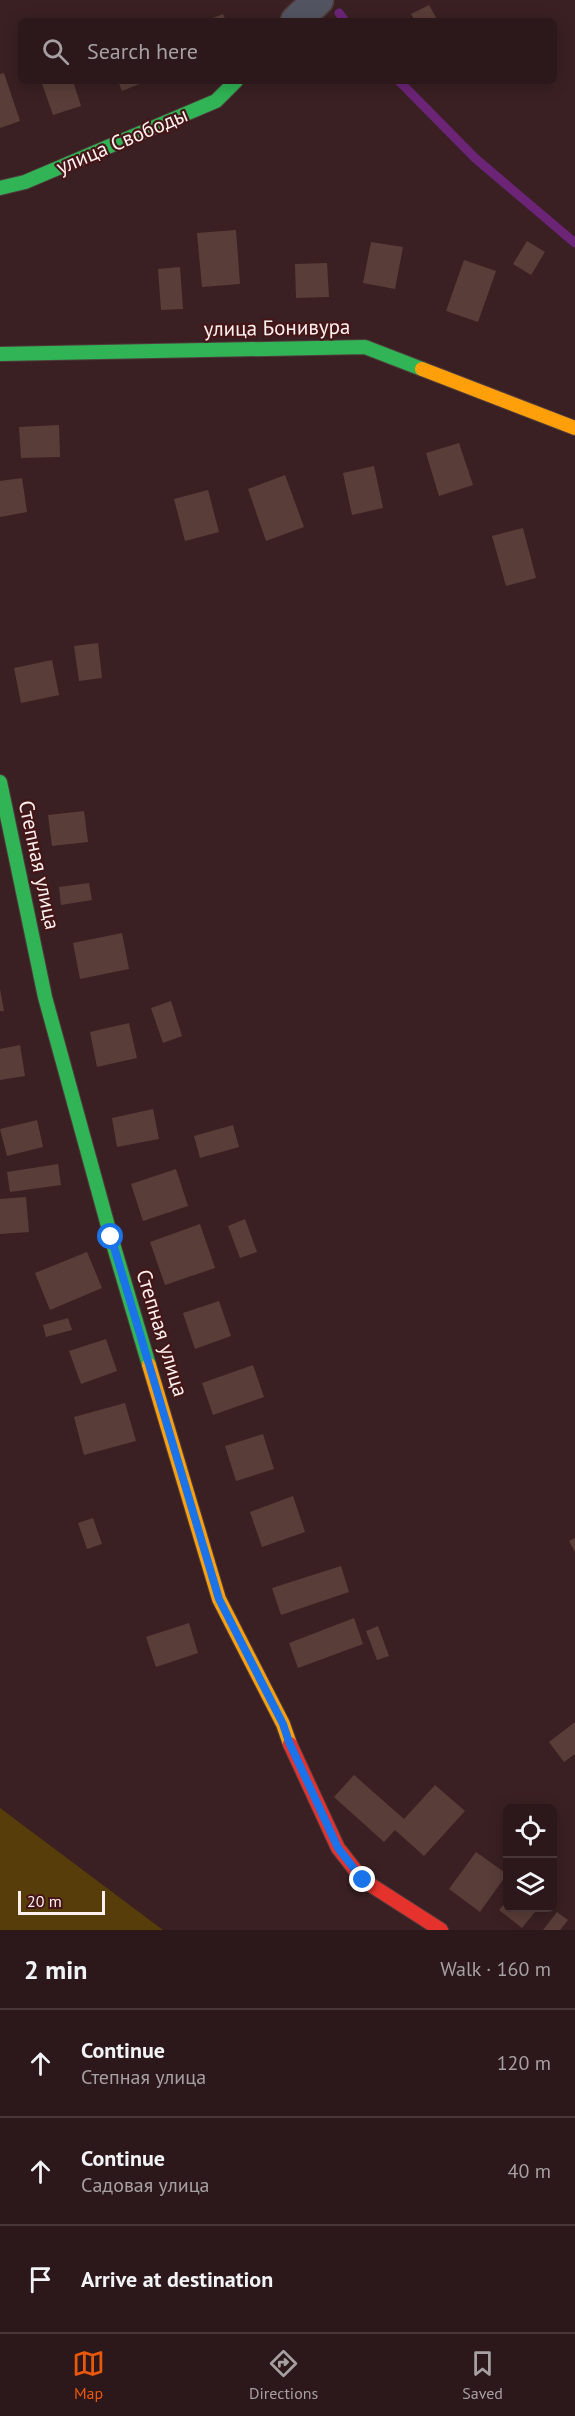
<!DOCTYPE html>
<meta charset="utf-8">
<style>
:root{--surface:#2c181a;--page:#382527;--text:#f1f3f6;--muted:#a6a0a2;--line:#483739;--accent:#ea580c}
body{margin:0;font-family:"PT Sans",sans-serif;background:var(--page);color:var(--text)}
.controls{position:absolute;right:18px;bottom:18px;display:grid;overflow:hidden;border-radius:9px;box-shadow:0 3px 15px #0003}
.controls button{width:54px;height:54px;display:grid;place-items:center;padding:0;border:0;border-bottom:2px solid var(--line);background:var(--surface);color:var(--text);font:30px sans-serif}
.scale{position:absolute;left:18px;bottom:15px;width:87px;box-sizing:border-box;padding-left:6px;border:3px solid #fdf0ef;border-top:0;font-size:16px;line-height:21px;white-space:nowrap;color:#fdf0ef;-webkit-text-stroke:4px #451618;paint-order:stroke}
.stop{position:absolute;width:18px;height:18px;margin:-14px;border:4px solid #1a73e8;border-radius:50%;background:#fff}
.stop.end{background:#1a73e8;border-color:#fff;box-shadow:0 2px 6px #0008}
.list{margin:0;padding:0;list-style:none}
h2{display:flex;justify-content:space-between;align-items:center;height:78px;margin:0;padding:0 24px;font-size:26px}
h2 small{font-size:20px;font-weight:400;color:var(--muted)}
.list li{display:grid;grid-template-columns:39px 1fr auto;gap:18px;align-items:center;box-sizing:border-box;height:108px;padding:0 24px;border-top:2px solid var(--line)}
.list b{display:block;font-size:22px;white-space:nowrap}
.list p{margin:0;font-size:20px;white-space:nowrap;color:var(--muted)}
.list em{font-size:20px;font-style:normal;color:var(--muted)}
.icon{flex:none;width:33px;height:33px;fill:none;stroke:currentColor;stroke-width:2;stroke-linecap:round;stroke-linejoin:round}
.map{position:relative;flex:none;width:575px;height:1930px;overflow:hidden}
.search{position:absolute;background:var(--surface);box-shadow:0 3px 15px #0003;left:18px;right:18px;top:18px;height:66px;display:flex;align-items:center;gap:15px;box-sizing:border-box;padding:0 21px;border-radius:9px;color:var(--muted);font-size:22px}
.sheet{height:402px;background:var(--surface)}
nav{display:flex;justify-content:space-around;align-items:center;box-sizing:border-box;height:84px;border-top:2px solid var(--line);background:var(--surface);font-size:16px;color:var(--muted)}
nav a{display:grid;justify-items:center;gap:3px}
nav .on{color:var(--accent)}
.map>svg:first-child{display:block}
</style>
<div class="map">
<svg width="575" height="1930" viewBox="0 0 575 1930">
<rect width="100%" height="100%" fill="#3a2022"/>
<polygon fill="#573d0a" points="0,1808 163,1930 0,1930"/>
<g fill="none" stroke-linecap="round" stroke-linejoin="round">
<g stroke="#6c2477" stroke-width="9">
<polyline points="339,13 345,21"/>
<polyline points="399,81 475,158 575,243"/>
</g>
</g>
<g fill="#593d38">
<polygon points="429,5 438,21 415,21 411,14"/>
<polygon points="223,14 226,21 205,21"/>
<polygon points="4,73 20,121 0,128 0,74"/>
<polygon points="41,81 73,81 81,106 53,115"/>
<polygon points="118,81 147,81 122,91"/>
<polygon points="236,230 240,284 202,287 197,233"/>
<polygon points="527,241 545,252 531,275 513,264"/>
<polygon points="371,242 403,247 395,289 363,283"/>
<polygon points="464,260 496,271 478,322 446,311"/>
<polygon points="327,263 329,297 296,298 295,264"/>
<polygon points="180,267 183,309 161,310 158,269"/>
<polygon points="59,425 60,457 21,458 19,427"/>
<polygon points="459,443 473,485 439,496 426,453"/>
<polygon points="374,466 383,508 352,515 343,473"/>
<polygon points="285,475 304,527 266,541 248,489"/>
<polygon points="22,478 27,512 0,517 0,481"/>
<polygon points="208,490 219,532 185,541 174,499"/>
<polygon points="523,528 536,578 506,586 492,536"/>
<polygon points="98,643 102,678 79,681 74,646"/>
<polygon points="52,660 59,695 21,703 14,668"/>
<polygon points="84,811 88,842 52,846 48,815"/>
<polygon points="89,883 92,900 61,905 59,887"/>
<polygon points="122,933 129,969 80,979 73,943"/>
<polygon points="0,989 4,1011 0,1011"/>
<polygon points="171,1001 182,1036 163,1043 151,1008"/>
<polygon points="129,1023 137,1058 97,1067 90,1032"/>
<polygon points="20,1045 25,1076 0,1080 0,1049"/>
<polygon points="153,1109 159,1139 117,1147 112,1118"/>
<polygon points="37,1120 43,1147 7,1156 0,1129"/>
<polygon points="233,1125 239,1147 200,1158 194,1136"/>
<polygon points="58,1164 61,1185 10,1192 7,1172"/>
<polygon points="176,1169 188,1206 143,1221 131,1184"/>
<polygon points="26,1197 29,1232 0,1234 0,1199"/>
<polygon points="245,1219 257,1252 240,1258 228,1226"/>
<polygon points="200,1224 215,1268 165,1285 150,1242"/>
<polygon points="87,1252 102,1288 50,1310 35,1273"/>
<polygon points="219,1301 231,1336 195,1349 183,1313"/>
<polygon points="68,1318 72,1330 46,1337 43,1325"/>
<polygon points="106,1339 117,1371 81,1384 69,1351"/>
<polygon points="253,1365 264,1397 213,1415 202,1383"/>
<polygon points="125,1403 136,1441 84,1455 74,1417"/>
<polygon points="263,1434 274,1469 236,1481 225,1446"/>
<polygon points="293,1496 305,1532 262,1547 250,1512"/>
<polygon points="93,1518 102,1544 87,1549 78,1523"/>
<polygon points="575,1538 575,1552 569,1541"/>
<polygon points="341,1566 349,1592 281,1615 272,1588"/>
<polygon points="354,1618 363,1644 298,1668 289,1643"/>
<polygon points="189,1623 198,1653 156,1667 146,1637"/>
<polygon points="378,1626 389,1656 377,1660 366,1631"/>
<polygon points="575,1722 575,1754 564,1762 549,1742"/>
<polygon points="354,1775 404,1819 435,1785 465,1811 424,1856 395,1830 384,1842 334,1797"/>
<polygon points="476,1852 507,1874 480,1912 449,1889"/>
<polygon points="508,1899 508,1908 538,1908 522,1928 499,1910"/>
<polygon points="557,1912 568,1920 560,1930 543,1930"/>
</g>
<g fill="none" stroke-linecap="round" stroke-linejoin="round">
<g stroke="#503c3c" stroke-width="33">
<polyline id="street" points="296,21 318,0"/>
</g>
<g stroke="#503c3c" stroke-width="16">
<g id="fast">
<polyline points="0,188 25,182 216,101 236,81"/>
<polyline points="0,354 365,347 422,369"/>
<polyline points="0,782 45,997 111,1237 149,1365"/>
</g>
</g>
<g stroke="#503c3c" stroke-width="16">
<g id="slow">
<polyline points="422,369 575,428"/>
<polyline points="149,1365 219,1599 283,1724 290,1744"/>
</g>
</g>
<g stroke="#503c3c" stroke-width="16">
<polyline id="jam" points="290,1744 338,1848 363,1880 441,1930"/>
</g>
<use href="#street" stroke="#525561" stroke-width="30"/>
<use href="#fast" stroke="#30b455" stroke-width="14"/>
<use href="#slow" stroke="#ff9f0a" stroke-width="14"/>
<use href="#jam" stroke="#e5322d" stroke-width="14"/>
</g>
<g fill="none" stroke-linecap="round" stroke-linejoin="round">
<polyline stroke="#1a73e8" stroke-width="8" points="111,1237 219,1599 283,1724 289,1742 338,1848 363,1880"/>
</g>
<g text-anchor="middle" stroke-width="4.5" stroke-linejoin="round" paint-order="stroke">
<g font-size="21" fill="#fdf0ef" stroke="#451618">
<text transform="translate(122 141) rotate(-23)" y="7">улица Свободы</text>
<text transform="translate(277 328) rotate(-1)" y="7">улица Бонивура</text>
<text transform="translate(39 865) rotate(78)" y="7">Степная улица</text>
<text transform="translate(162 1333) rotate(73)" y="7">Степная улица</text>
</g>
</g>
</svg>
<div class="controls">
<button><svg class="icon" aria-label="locate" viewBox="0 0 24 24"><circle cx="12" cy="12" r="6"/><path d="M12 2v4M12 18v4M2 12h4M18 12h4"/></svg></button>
<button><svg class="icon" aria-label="layers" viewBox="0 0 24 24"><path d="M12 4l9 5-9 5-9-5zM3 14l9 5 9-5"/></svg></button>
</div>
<div class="scale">20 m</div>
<div class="stop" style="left:111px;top:1237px"></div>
<div class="stop end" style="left:363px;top:1880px"></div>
<div class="search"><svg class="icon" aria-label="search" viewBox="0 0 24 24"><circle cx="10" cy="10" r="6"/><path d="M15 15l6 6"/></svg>Search here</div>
</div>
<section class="sheet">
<h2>2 min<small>Walk · 160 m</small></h2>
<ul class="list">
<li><svg class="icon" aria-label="ahead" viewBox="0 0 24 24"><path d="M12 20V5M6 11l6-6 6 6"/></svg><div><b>Continue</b><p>Степная улица</p></div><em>120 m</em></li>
<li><svg class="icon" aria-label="ahead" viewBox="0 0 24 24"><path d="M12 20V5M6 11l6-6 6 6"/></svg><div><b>Continue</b><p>Садовая улица</p></div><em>40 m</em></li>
<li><svg class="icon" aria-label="arrive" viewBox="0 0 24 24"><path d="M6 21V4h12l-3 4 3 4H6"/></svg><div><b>Arrive at destination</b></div></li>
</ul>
</section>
<nav>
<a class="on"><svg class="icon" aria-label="map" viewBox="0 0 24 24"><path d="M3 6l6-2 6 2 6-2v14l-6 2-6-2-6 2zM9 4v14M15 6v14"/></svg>Map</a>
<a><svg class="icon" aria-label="directions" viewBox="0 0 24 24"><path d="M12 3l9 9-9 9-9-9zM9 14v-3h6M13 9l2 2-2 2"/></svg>Directions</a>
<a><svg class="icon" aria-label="saved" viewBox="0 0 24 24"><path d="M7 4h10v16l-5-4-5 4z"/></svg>Saved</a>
</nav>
